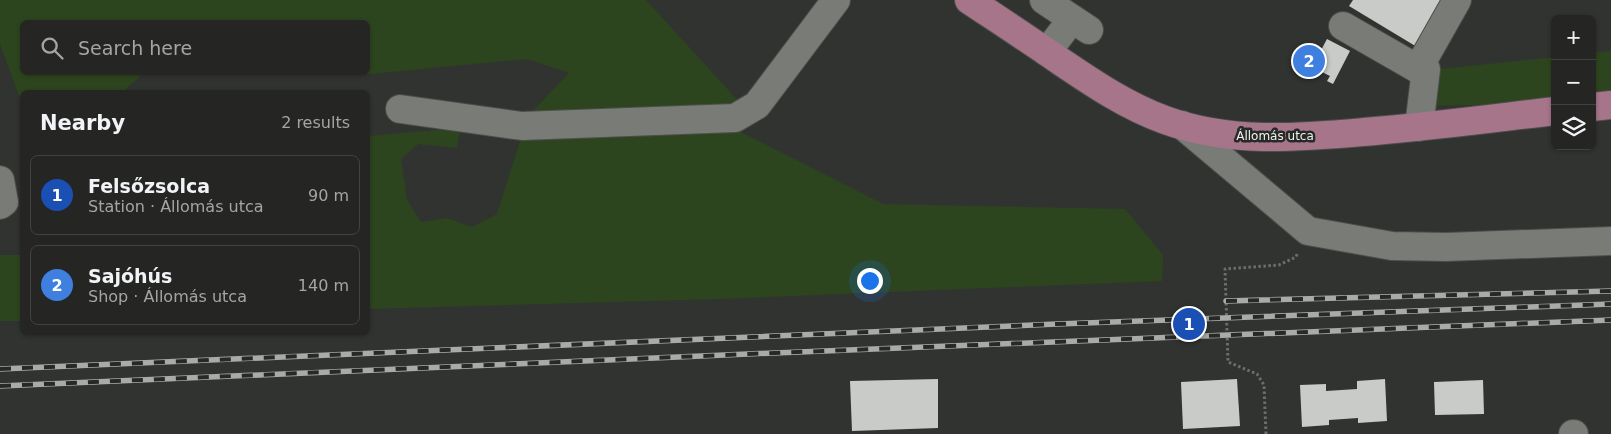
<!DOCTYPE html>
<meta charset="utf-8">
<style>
:root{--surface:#252624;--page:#313231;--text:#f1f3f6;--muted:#a3a5a6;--line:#424341;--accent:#fd8ec0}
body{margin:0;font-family:"DejaVu Sans",sans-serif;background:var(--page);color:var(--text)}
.controls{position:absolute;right:15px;top:15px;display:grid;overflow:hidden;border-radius:8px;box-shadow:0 1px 4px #0004}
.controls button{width:45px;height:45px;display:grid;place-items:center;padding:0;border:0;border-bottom:1px solid var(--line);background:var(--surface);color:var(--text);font:25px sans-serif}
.you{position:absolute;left:869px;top:280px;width:18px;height:18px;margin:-12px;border:4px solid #fff;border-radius:50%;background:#1a73e8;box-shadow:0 0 0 8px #1a73e833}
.badge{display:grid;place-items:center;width:32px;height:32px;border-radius:50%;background:var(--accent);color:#fff;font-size:16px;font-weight:700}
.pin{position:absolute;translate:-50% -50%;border:2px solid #fff;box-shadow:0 1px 5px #0006}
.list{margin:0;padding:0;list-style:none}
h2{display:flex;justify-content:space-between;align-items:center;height:65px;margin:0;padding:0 20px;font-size:21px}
h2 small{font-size:16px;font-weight:400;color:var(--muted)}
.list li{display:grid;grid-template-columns:32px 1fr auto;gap:15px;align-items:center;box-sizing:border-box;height:80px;margin:0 10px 10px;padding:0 10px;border:1px solid var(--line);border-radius:8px}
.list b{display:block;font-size:19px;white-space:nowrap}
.list p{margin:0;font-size:16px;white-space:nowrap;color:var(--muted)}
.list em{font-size:16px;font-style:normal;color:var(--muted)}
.icon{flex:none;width:28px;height:28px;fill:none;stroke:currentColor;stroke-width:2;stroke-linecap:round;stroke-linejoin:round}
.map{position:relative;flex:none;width:1611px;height:434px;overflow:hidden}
.search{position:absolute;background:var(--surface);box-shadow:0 1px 4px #0004;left:20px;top:20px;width:350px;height:55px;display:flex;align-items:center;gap:12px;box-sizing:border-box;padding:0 18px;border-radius:8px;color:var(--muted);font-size:19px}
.panel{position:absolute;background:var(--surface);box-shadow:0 1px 4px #0004;left:20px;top:90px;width:350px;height:245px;border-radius:8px}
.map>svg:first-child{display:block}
</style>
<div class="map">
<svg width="1611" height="434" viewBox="0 0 1611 434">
<rect width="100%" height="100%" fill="#313330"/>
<g fill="#2d451e" fill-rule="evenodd">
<path d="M0 0H646L741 104 529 115 569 73 527 59 370 74H143L122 92H22V104L0 44ZM22 22H368V72H22Z"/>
<polygon points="1611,51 1611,102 1592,102 1592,53"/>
<polygon points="1555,57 1555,103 1429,106 1431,70"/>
<polygon points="460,128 457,148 418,144 401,159 407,200 421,222 447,218 472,227 497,214 521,138 735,129 883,204 1125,209 1163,255 1162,281 718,299 368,309 368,136"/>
<rect x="0" y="255" width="22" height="66"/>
</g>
<g fill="#c8cbc7">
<polygon points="1353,0 1445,0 1417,47 1349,6"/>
<polygon points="1327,39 1350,51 1333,84 1327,81 1330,76 1312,67"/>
<polygon points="938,379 938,428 852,431 850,381"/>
<polygon points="1237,379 1240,426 1183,429 1181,382"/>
<polygon points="1385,379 1387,421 1358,423 1358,418 1329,420 1329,425 1302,427 1300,385 1326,384 1326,391 1357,389 1357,381"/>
<polygon points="1483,380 1484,414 1435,415 1434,382"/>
</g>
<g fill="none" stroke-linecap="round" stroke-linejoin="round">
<g stroke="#4d4e4c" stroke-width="30">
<g id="minor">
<polyline points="1044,0 1089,30"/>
<polyline points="1343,26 1418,69"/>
<polyline points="1047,52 1072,19"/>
<polyline points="400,109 522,126 735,118 757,105 836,0"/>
<polyline points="1182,125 1308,231 1392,246 1446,247 1611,241"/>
<polyline points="1419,127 1426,69 1418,69 1457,0"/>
<polyline points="0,180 4,202 0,205"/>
<polyline points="1573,434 1574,434"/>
</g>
</g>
<g stroke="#4d4e4c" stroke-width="30">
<g id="major">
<path d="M969 0C999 20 1028 39 1057 59 1091 82 1126 106 1165 120 1234 145 1304 137 1375 131 1435 126 1495 118 1555 111"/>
<polyline points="1592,107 1611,105"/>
</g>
</g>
<polyline stroke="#6c6e6b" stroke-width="3" stroke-dasharray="2.5 2.5" stroke-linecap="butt" points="1266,434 1264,385 1257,374 1228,362 1225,269 1279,265 1296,257 1298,252"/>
<use href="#minor" stroke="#797b77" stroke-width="28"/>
<use href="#major" stroke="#a7758a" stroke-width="28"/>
<g stroke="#aaaba9" stroke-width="5.5">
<g id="rail">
<polyline points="1226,301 1611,291"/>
<polyline points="0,369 1057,324 1611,304"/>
<polyline points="0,386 748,354 1611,320"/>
</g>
</g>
<use href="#rail" stroke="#272926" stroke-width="4" stroke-dasharray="11" stroke-linecap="butt"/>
</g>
<g text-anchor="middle" stroke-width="5" stroke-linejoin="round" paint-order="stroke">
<g font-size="12" fill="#f0f1ef" stroke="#272926">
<text x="1275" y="140">Állomás utca</text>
</g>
</g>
</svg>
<div class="controls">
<button>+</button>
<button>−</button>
<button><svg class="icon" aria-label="layers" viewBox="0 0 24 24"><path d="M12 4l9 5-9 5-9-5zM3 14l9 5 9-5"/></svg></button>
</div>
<div class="you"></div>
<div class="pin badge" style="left:1189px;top:324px;background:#1a4fb4">1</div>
<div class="pin badge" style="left:1309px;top:61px;background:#3f7fe0">2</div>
<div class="search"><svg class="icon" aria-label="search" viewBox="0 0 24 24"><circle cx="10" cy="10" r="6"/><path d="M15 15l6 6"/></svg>Search here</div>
<section class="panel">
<h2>Nearby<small>2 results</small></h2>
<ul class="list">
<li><span class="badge" style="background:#1a4fb4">1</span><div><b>Felsőzsolca</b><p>Station · Állomás utca</p></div><em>90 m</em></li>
<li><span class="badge" style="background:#3f7fe0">2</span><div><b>Sajóhús</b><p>Shop · Állomás utca</p></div><em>140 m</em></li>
</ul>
</section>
</div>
